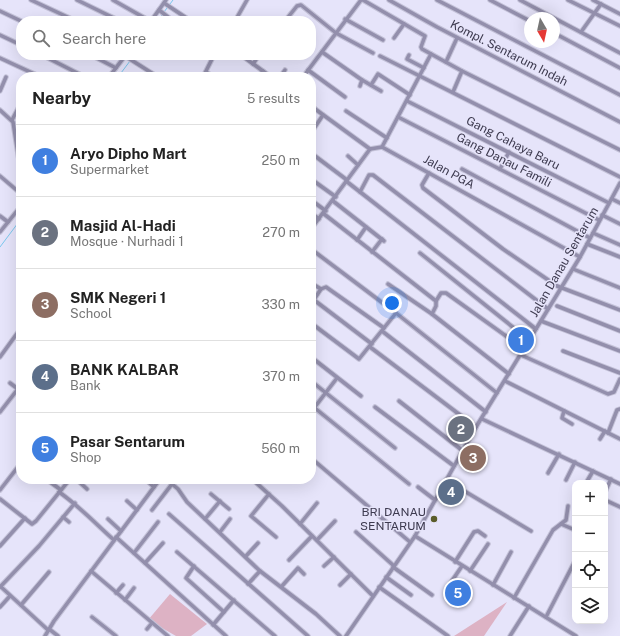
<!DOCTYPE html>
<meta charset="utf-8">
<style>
:root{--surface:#fff;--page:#f2f2f2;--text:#222;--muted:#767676;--line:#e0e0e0;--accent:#5a5c2a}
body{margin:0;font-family:"Public Sans",sans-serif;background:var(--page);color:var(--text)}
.controls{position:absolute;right:12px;bottom:12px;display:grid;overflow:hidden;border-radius:8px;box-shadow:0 4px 16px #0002}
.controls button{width:36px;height:36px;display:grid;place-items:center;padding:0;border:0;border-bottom:1px solid var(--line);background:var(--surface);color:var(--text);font:20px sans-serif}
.compass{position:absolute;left:524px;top:12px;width:36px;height:36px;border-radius:50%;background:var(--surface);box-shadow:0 4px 16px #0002;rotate:171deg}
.you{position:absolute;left:392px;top:303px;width:14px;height:14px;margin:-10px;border:3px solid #fff;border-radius:50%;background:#1a73e8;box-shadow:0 0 0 6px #1a73e833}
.badge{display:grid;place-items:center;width:26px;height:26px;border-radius:50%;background:var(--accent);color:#fff;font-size:13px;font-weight:700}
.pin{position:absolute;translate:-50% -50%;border:2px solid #fff;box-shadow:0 1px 4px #0006}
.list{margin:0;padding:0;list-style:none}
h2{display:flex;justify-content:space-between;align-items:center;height:52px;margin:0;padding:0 16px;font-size:17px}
h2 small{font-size:13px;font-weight:400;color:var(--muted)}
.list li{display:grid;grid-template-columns:26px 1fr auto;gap:12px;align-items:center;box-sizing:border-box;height:72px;padding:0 16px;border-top:1px solid var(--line)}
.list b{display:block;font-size:15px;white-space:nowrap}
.list p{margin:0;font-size:13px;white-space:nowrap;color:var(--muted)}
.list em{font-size:13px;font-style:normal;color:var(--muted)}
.icon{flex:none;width:22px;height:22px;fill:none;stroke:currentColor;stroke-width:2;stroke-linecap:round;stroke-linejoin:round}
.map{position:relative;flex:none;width:620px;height:636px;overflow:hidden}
.search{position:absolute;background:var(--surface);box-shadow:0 4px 16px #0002;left:16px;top:16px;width:300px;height:44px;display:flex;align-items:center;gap:10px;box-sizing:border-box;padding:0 14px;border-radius:16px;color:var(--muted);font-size:15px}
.panel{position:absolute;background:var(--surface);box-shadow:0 4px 16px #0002;left:16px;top:72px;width:300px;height:412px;border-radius:16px}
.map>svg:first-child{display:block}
</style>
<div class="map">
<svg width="620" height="636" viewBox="0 0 620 636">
<rect width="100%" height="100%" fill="#e6e4fa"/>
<g fill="#ddb2c4">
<polygon points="170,594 207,624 191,636 176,636 148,620"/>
<polygon points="507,602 484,636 454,636"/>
</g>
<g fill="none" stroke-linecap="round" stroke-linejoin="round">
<g stroke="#7bc7ed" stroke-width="1">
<polyline points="164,12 173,0"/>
<polyline points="158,21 162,15"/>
<polyline points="131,59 134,55"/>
<polyline points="118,77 130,61"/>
<polyline points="0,247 21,219"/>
</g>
<g stroke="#c4c2d8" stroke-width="5.5">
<g id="minor">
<polyline points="31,0 76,21"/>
<polyline points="77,0 120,21"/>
<polyline points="113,0 150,21"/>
<polyline points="363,0 425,36 421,47 422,49 462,71 620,150"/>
<polyline points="389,0 437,27 620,122"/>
<polyline points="437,0 620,95"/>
<polyline points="490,0 530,21"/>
<polyline points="520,0 620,53"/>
<polyline points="568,0 620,26"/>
<polyline points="593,0 620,14"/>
<polyline points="164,3 191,21"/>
<polyline points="159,10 173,21"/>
<polyline points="0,11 21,21"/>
<polyline points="345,19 383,40"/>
<polyline points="151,21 166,0"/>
<polyline points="235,21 247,0"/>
<polyline points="285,21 297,6 301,5 336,33 373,53"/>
<polyline points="581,32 601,4"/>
<polyline points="554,33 620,68"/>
<polyline points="0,35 21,45"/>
<polyline points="394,38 404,24"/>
<polyline points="322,52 362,80 360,86"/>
<polyline points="42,55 85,77"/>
<polyline points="91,55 116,68"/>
<polyline points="241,55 271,77"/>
<polyline points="409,55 407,59 424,68"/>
<polyline points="125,56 158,77"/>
<polyline points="380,56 620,177"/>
<polyline points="0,58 41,77"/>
<polyline points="446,62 457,38"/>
<polyline points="253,64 259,55"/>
<polyline points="308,70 345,97"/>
<polyline points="206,72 214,77"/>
<polyline points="109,77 125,56"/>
<polyline points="203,77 214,55"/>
<polyline points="259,77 263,71"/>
<polyline points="280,77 285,70"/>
<polyline points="303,77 361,0"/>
<polyline points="362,80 381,91"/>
<polyline points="371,85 378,74 410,95"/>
<polyline points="0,91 6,77"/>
<polyline points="453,92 462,71"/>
<polyline points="407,101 609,203"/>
<polyline points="311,106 370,149 382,147 580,257"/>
<polyline points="0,110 13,122 21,173"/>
<polyline points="346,111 387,138"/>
<polyline points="311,114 315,109"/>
<polyline points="398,117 599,220"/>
<polyline points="12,120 21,103"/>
<polyline points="311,133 323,115"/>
<polyline points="382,147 431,54"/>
<polyline points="311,153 347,180"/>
<polyline points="348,156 358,165"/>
<polyline points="462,169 590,238"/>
<polyline points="500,169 509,152"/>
<polyline points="429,173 422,185 423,188 503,249 557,286 620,310"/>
<polyline points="0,176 20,193"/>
<polyline points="311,179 336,197"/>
<polyline points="346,181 536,329"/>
<polyline points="360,192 369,175 373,175 548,309"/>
<polyline points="612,199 620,203"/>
<polyline points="311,200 326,211"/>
<polyline points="333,201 384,241"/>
<polyline points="311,213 319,219"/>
<polyline points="324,214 436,301 436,306 432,314 509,374"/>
<polyline points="602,215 620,224"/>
<polyline points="0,216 8,222"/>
<polyline points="311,229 370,149"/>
<polyline points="0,232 21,206"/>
<polyline points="593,233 620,245"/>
<polyline points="357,240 366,227"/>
<polyline points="587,244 620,257"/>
<polyline points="311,249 396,313 359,359 311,323"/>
<polyline points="372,252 382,239"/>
<polyline points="420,253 529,340"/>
<polyline points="573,269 620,288"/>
<polyline points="311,283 321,289"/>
<polyline points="388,284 432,314"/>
<polyline points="314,300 372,344"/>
<polyline points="436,301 441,293 446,293 524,349"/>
<polyline points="311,304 321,289 326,287 384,328"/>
<polyline points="557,306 620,331"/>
<polyline points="396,313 497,393"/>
<polyline points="541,321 620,351"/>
<polyline points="382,331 486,412"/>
<polyline points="370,347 476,427"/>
<polyline points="563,351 620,373"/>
<polyline points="521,355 608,394 614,392 620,379"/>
<polyline points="0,357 21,328"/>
<polyline points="311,357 361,396"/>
<polyline points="311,381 395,448"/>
<polyline points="505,381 620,439"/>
<polyline points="10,383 18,389"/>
<polyline points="399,401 463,451"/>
<polyline points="311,405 409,484"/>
<polyline points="375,407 454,466"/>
<polyline points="564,411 562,418 572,424"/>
<polyline points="0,412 21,385"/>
<polyline points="311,412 337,378"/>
<polyline points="482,419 620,484"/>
<polyline points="608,433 617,410 620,409"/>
<polyline points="600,439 605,431"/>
<polyline points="311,458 410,542"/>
<polyline points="548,473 559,454"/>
<polyline points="46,479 61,490"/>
<polyline points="76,479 87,489"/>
<polyline points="145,479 154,487"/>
<polyline points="166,479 178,489 187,502 260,571 316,614 340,636"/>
<polyline points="252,479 282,506 373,596"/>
<polyline points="446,480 531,531"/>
<polyline points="566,480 575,462"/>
<polyline points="586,483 593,471"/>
<polyline points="418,487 435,500"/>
<polyline points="0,490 21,463"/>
<path d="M59 492C79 506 96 524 114 540"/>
<polyline points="605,492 611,479"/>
<polyline points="211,494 229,509"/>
<polyline points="269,494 251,516 276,537"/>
<polyline points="0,499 32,524 36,521 70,479"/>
<polyline points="605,500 620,507"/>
<polyline points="127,501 137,510"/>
<polyline points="152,510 172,484"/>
<polyline points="169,514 308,636"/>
<polyline points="63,517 69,522"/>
<polyline points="108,519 121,531"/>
<polyline points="205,519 220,501"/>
<polyline points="300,524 317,503"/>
<polyline points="561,524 575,530"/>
<polyline points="220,532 230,519"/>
<polyline points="356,532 394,566"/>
<polyline points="415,536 576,636"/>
<polyline points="116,537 226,636"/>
<polyline points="317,540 335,521"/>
<polyline points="0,546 25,518"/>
<polyline points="177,552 275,636"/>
<polyline points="134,553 158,522"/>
<polyline points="246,556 258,543"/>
<polyline points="289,560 312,536"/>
<polyline points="455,562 474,532 478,531 485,536"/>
<polyline points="145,563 163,543"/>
<polyline points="194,566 186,578 224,612"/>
<polyline points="324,566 334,557"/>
<polyline points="393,567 432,595"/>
<polyline points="91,571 168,636"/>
<polyline points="470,571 488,544"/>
<polyline points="386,577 411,595"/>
<polyline points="248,584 260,571"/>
<polyline points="340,585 351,574"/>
<polyline points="493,585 511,552"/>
<polyline points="0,586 48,630"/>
<polyline points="282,586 298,568 304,574"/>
<polyline points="0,587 39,546 75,503"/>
<polyline points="379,587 448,636"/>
<polyline points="447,588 462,566"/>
<polyline points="116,593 123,585"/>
<polyline points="514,598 553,530 566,520 568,506"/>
<polyline points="125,600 134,588"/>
<polyline points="21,605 49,572"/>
<polyline points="0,607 10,596"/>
<polyline points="92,617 116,636"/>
<polyline points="546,617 575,561"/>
<polyline points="213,625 234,600"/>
<polyline points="49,629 58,636"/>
<polyline points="147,629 152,623"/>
<polyline points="45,636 54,621 160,479"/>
<polyline points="346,636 415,536 476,427 580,257 620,183"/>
<polyline points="510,636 529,606"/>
</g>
</g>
<use href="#minor" stroke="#938fac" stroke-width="3.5"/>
</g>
<circle fill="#5a5c2a" stroke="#e6e4fa" stroke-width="1.5" cx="434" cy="519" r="4"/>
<g text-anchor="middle" stroke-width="3" stroke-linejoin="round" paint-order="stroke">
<g font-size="12" fill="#3d3a4f" stroke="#e6e4fa">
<text transform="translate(509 53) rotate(27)" y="4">Kompl. Sentarum Indah</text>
<text transform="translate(513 143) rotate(27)" y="4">Gang Cahaya Baru</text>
<text transform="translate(504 160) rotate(27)" y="4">Gang Danau Famili</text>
<text transform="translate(449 172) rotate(29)" y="4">Jalan PGA</text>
<text transform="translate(564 262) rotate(-60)" y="4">Jalan Danau Sentarum</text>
</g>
<g font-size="12" fill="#3d3a4f" stroke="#e6e4fa" text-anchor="end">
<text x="426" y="516">BRI DANAU<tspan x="426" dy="14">SENTARUM</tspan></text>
</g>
</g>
</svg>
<div class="controls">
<button>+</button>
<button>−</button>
<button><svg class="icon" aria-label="locate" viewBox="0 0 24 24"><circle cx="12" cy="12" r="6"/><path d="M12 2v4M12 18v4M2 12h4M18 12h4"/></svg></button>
<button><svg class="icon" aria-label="layers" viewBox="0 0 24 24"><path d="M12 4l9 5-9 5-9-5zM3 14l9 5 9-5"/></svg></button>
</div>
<svg class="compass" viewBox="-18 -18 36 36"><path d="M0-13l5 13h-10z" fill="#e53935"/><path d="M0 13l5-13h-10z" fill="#767676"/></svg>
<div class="you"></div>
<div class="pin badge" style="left:521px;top:340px;background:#3f7fe0">1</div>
<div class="pin badge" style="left:461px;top:429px;background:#6b7280">2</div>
<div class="pin badge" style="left:473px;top:458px;background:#8d6e63">3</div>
<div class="pin badge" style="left:451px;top:492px;background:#5c6f8a">4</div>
<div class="pin badge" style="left:458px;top:593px;background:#3f7fe0">5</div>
<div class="search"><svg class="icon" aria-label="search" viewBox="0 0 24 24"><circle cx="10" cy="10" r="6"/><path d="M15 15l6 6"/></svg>Search here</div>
<section class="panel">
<h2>Nearby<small>5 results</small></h2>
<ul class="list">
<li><span class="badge" style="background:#3f7fe0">1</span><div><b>Aryo Dipho Mart</b><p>Supermarket</p></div><em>250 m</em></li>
<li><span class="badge" style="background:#6b7280">2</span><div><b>Masjid Al-Hadi</b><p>Mosque · Nurhadi 1</p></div><em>270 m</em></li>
<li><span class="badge" style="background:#8d6e63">3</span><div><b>SMK Negeri 1</b><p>School</p></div><em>330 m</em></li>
<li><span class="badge" style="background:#5c6f8a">4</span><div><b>BANK KALBAR</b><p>Bank</p></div><em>370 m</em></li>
<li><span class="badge" style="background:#3f7fe0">5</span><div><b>Pasar Sentarum</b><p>Shop</p></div><em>560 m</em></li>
</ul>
</section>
</div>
